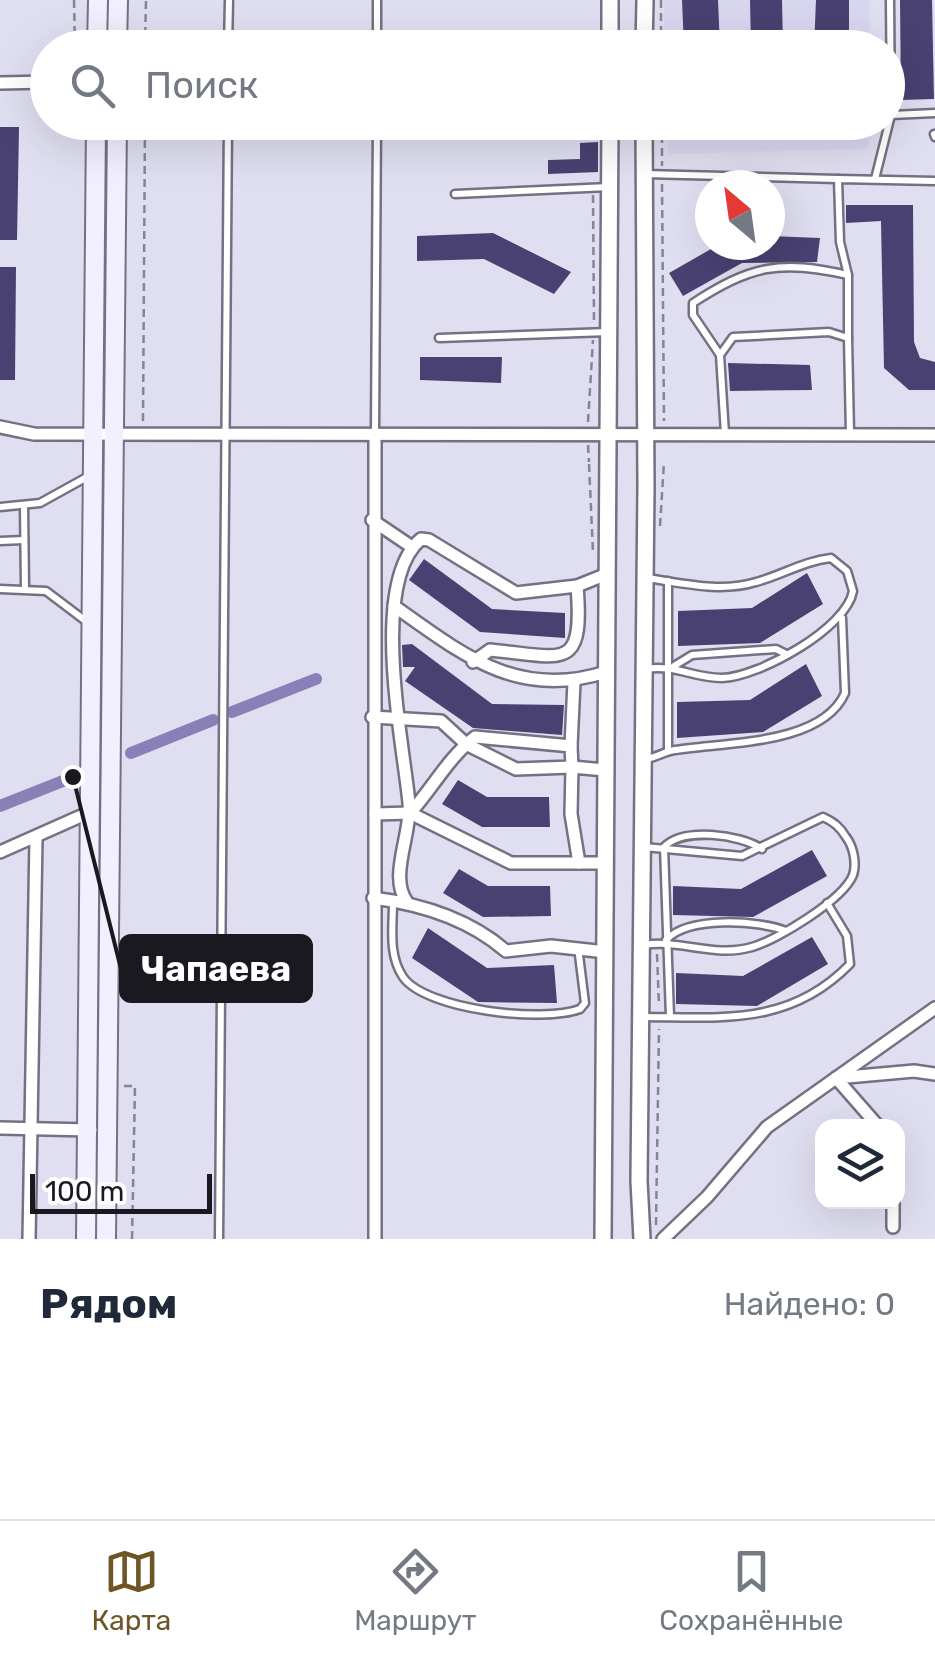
<!DOCTYPE html>
<html lang="ru">
<meta charset="utf-8">
<style>
:root{--surface:#fff;--page:#f6f6f7;--text:#1f2937;--muted:#747a83;--line:#e0e1e3;--accent:#6e5526}
body{margin:0;font-family:Rubik,sans-serif;background:var(--page);color:var(--text)}
.controls{position:absolute;right:30px;bottom:30px;display:grid;overflow:hidden;border-radius:20px;box-shadow:0 10px 40px #0002}
.controls button{width:90px;height:90px;display:grid;place-items:center;padding:0;border:0;border-bottom:2px solid var(--line);background:var(--surface);color:var(--text);font:50px sans-serif}
.compass{position:absolute;left:695px;top:170px;width:90px;height:90px;border-radius:50%;background:var(--surface);box-shadow:0 10px 40px #0002;rotate:331deg}
.scale{position:absolute;left:30px;bottom:25px;width:182px;box-sizing:border-box;padding-left:10px;border:5px solid #1a1920;border-top:0;font-size:28px;line-height:35px;white-space:nowrap;color:#1a1920;-webkit-text-stroke:8px #fff;paint-order:stroke}
.list{margin:0;padding:0;list-style:none}
h2{display:flex;justify-content:space-between;align-items:center;height:130px;margin:0;padding:0 40px;font-size:42px}
h2 small{font-size:32px;font-weight:400;color:var(--muted)}
.icon{flex:none;width:55px;height:55px;fill:none;stroke:currentColor;stroke-width:2;stroke-linecap:round;stroke-linejoin:round}
.map{position:relative;flex:none;width:935px;height:1239px;overflow:hidden}
.search{position:absolute;background:var(--surface);box-shadow:0 10px 40px #0002;left:30px;right:30px;top:30px;height:110px;display:flex;align-items:center;gap:25px;box-sizing:border-box;padding:0 35px;border-radius:55px;color:var(--muted);font-size:38px}
.sheet{height:280px;background:var(--surface)}
nav{display:flex;justify-content:space-around;align-items:center;box-sizing:border-box;height:140px;border-top:2px solid var(--line);background:var(--surface);font-size:28px;color:var(--muted)}
nav a{display:grid;justify-items:center;gap:5px}
nav .on{color:var(--accent)}
.map>svg:first-child{display:block}
</style>
<div class="map">
<svg width="935" height="1239" viewBox="0 0 935 1239">
<rect width="100%" height="100%" fill="#e0dff1"/>
<g fill="#d9d6f0">
<polygon points="664,0 870,0 869,47 665,47"/>
<polygon points="668,123 869,123 868,149 668,154"/>
</g>
<g fill="none" stroke-linecap="round" stroke-linejoin="round">
<g stroke="#8880b6" stroke-width="12">
<polyline points="232,712 316,679"/>
<polyline points="131,753 213,720"/>
<polyline points="0,806 73,777"/>
</g>
</g>
<g fill="#494171">
<polygon points="682,0 718,0 720,48 684,48"/>
<polygon points="750,0 782,0 783,48 751,48"/>
<polygon points="816,0 849,0 849,48 814,48"/>
<polygon points="900,0 932,0 934,99 901,100"/>
<polygon points="0,127 19,127 17,240 0,240"/>
<polygon points="598,142 598,172 548,174 548,160 580,159 580,143"/>
<polygon points="846,205 913,205 914,342 920,358 935,362 935,390 909,390 884,368 881,221 846,223"/>
<polygon points="493,233 571,272 554,294 484,259 417,261 417,236"/>
<polygon points="770,236 820,238 817,262 742,263 683,296 669,273 718,245 770,245"/>
<polygon points="0,267 16,267 15,380 0,380"/>
<polygon points="420,357 502,357 501,383 420,380"/>
<polygon points="728,363 810,365 812,390 730,391"/>
<polygon points="424,559 492,609 565,613 565,638 480,632 409,580"/>
<polygon points="807,573 823,604 760,643 678,646 678,611 752,608"/>
<polygon points="412,644 492,704 564,705 562,735 473,728 405,681 415,667 403,667 402,645"/>
<polygon points="806,664 822,696 763,732 677,738 677,702 750,700"/>
<polygon points="458,780 487,797 549,797 550,827 482,827 442,804"/>
<polygon points="812,850 827,876 753,917 673,915 673,886 741,889"/>
<polygon points="459,869 488,886 550,886 551,916 483,917 443,893"/>
<polygon points="428,928 487,968 554,965 557,1003 478,1002 412,958"/>
<polygon points="812,937 828,964 757,1006 676,1004 676,973 743,976"/>
</g>
<g fill="none" stroke-linecap="round" stroke-linejoin="round">
<g stroke="#747282" stroke-width="11">
<g id="service">
<polyline points="228,48 229,0"/>
<polyline points="377,48 377,0"/>
<polyline points="891,115 935,113"/>
<polyline points="934,134 935,137"/>
<polyline points="644,174 838,179"/>
<polyline points="875,179 891,115 890,0"/>
<polyline points="455,194 609,187"/>
<polyline points="439,338 608,332"/>
<polyline points="848,338 848,275 840,242 838,179 935,181"/>
<path d="M720 355 693 315V303C750 266 780 259 848 275"/>
<polyline points="375,432 377,122"/>
<polyline points="725,434 720,355 733,337 829,332 848,338 850,434"/>
<polyline points="24,506 25,588"/>
<polyline points="0,507 40,503 87,477"/>
<polyline points="0,541 24,540"/>
<polyline points="668,581 668,750"/>
<polyline points="0,589 46,591 87,622"/>
<polyline points="674,666 692,655 776,649 786,654"/>
<path d="M645 669C676 664 692 678 722 678 759 677 847 628 853 591L847 571 831 558C804 561 782 575 756 582 720 593 683 583 647 578"/>
<path d="M646 759C658 757 665 751 675 750 722 742 822 746 845 693L842 618"/>
<path d="M393 902C393 927 388 955 403 977 426 1010 544 1023 580 1009L585 1003 578 947"/>
<path d="M666 940C688 916 758 920 786 931"/>
<path d="M644 945C680 939 714 958 752 947 777 940 843 900 853 875 857 863 853 846 846 837 840 827 834 822 823 817L742 856 644 847"/>
<path d="M640 1017C720 1017 789 1027 850 964L847 936 827 903"/>
<path d="M670 1017 664 847C683 827 740 834 762 849"/>
<polyline points="219,1239 228,122"/>
</g>
</g>
<g stroke="#747282" stroke-width="16">
<g id="minor">
<polyline points="0,83 48,82"/>
<polyline points="0,427 34,434 935,435"/>
<polyline points="375,433 375,1239"/>
<polyline points="372,520 412,547"/>
<path d="M394 606C463 655 518 700 606 672"/>
<path d="M473 662 490 650C564 657 584 673 577 586"/>
<path d="M372 717 441 721 466 744 516 769 572 767 571 746 475 737C447 759 433 788 410 813"/>
<polyline points="571,746 574,682"/>
<polyline points="375,814 410,813 511,863 605,863"/>
<polyline points="0,852 90,812"/>
<polyline points="579,863 571,814 572,767 605,770"/>
<path d="M373 898C421 904 469 919 506 951L551 946 606 952"/>
<path d="M407 902C388 877 412 833 409 803 403 741 369 582 421 539L429 540 516 593 577 586 607 574"/>
<polyline points="878,1126 836,1078 914,1071 935,1074"/>
<polyline points="0,1128 91,1130"/>
<polyline points="893,1227 893,1202"/>
<polyline points="29,1239 36,838"/>
<polyline points="663,1239 707,1197 767,1127 935,1008"/>
</g>
</g>
<g stroke="#747282" stroke-width="20">
<g id="tertiary">
<polyline points="610,0 610,48"/>
<polyline points="644,48 645,0"/>
<polyline points="603,1239 610,122"/>
<polyline points="642,1239 639,1181 646,486 644,122"/>
</g>
</g>
<g stroke="#747282" stroke-width="22">
<g id="secondary">
<polyline points="97,48 98,0"/>
<polyline points="117,48 118,0"/>
<polyline points="86,1239 96,122"/>
<polyline points="106,1239 117,122"/>
</g>
</g>
<g stroke="#868592" stroke-width="2.5" stroke-dasharray="8 5" stroke-linecap="butt">
<polyline points="74,0 75,48"/>
<polyline points="661,0 661,48"/>
<polyline points="145,48 146,0"/>
<polyline points="662,122 662,166"/>
<polyline points="662,184 664,421"/>
<polyline points="593,195 594,322"/>
<polyline points="143,421 145,122"/>
<polyline points="588,422 593,340"/>
<polyline points="588,445 589,462"/>
<polyline points="589,464 593,552"/>
<polyline points="660,526 664,462"/>
<polyline points="657,954 659,1006"/>
<polyline points="124,1086 135,1086 132,1239"/>
<polyline points="656,1225 659,1029"/>
</g>
<use href="#service" stroke="#fff" stroke-width="6"/>
<use href="#minor" stroke="#fff" stroke-width="11"/>
<use href="#tertiary" stroke="#fff" stroke-width="15"/>
<use href="#secondary" stroke="#f2f0fe" stroke-width="18"/>
</g>
<path fill="none" stroke="#1a1920" stroke-width="4" d="M73 777L121 969"/>
<circle fill="#1a1920" stroke="#fff" stroke-width="4" cx="73" cy="777" r="10"/>
<rect fill="#1a1920" stroke="#1a1920" stroke-width="4" x="121" y="936" width="190" height="65" rx="10"/>
<g font-size="35" text-anchor="middle" font-weight="bold" fill="#fff">
<text x="216" y="981">Чапаева</text>
</g>
</svg>
<div class="controls">
<button><svg class="icon" aria-label="layers" viewBox="0 0 24 24"><path d="M12 4l9 5-9 5-9-5zM3 14l9 5 9-5"/></svg></button>
</div>
<svg class="compass" viewBox="-18 -18 36 36"><path d="M0-13l5 13h-10z" fill="#e53935"/><path d="M0 13l5-13h-10z" fill="#747a83"/></svg>
<div class="scale">100 m</div>
<div class="search"><svg class="icon" aria-label="search" viewBox="0 0 24 24"><circle cx="10" cy="10" r="6"/><path d="M15 15l6 6"/></svg>Поиск</div>
</div>
<section class="sheet">
<h2>Рядом<small>Найдено: 0</small></h2>
<ul class="list">
</ul>
</section>
<nav>
<a class="on"><svg class="icon" aria-label="map" viewBox="0 0 24 24"><path d="M3 6l6-2 6 2 6-2v14l-6 2-6-2-6 2zM9 4v14M15 6v14"/></svg>Карта</a>
<a><svg class="icon" aria-label="directions" viewBox="0 0 24 24"><path d="M12 3l9 9-9 9-9-9zM9 14v-3h6M13 9l2 2-2 2"/></svg>Маршрут</a>
<a><svg class="icon" aria-label="saved" viewBox="0 0 24 24"><path d="M7 4h10v16l-5-4-5 4z"/></svg>Сохранённые</a>
</nav>
